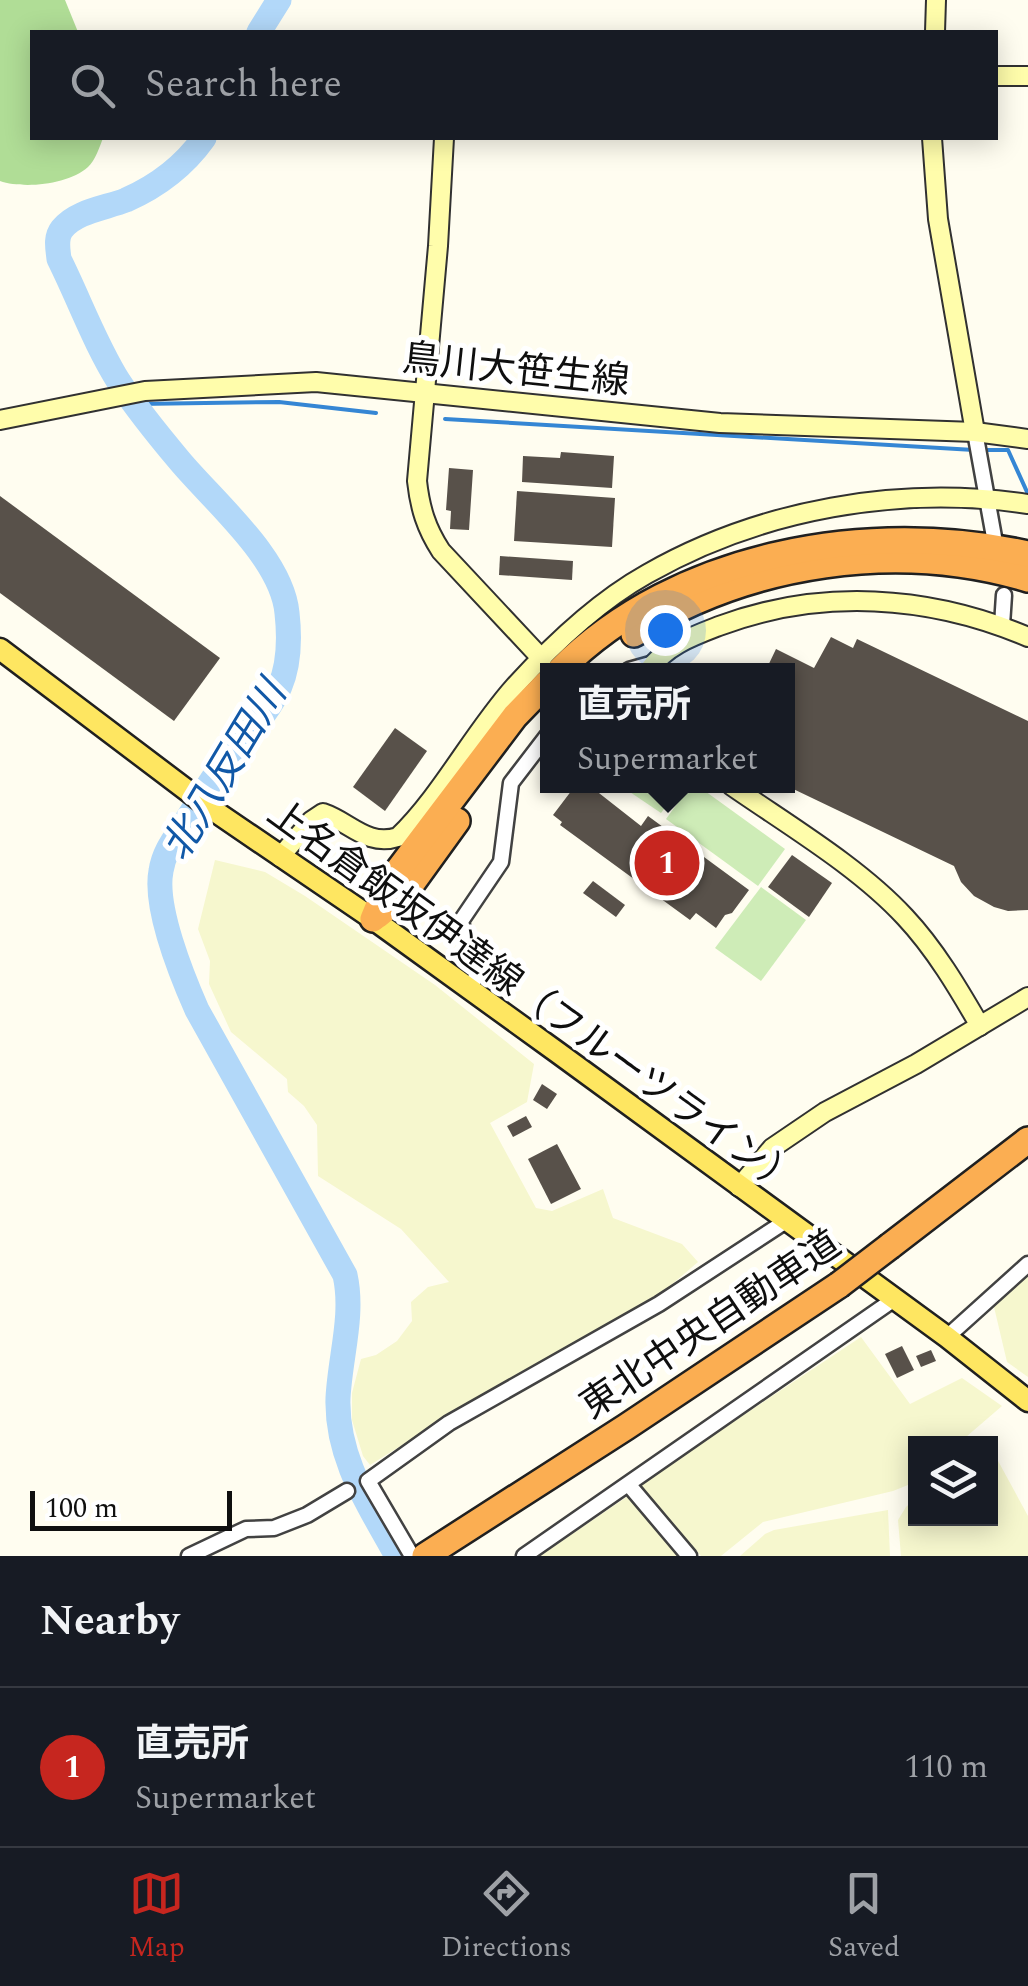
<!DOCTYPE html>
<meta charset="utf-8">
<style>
:root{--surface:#171b24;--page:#20242c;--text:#f1f3f6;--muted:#9ea1a6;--line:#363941;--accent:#c6261f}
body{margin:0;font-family:Spectral,"Noto Sans JP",serif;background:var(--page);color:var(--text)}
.controls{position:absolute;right:30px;bottom:30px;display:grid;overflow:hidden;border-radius:0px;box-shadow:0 5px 25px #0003}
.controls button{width:90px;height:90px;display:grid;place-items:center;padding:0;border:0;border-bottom:2px solid var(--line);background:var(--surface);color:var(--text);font:50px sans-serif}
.scale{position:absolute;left:30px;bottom:25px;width:202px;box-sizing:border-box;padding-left:10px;border:5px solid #0f0f0f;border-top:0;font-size:28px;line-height:35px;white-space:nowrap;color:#0f0f0f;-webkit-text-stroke:8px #fff;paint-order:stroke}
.you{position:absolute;left:665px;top:630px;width:35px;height:35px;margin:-25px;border:8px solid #fff;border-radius:50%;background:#1a73e8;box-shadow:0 0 0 15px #1a73e833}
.badge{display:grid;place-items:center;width:65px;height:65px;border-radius:50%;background:var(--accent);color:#fff;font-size:32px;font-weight:700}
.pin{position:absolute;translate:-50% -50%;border:5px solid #fff;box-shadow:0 2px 10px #0006}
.popup{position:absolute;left:540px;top:663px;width:255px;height:130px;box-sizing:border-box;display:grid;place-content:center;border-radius:0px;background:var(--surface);filter:drop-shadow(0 2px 8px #0005);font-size:32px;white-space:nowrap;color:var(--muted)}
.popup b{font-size:38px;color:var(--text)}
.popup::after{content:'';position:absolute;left:50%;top:100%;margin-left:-20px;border:20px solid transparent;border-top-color:var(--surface)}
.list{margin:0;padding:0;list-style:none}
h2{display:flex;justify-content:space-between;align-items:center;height:130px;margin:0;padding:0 40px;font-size:42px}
h2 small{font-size:32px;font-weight:400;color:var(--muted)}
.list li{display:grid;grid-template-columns:65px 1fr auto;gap:30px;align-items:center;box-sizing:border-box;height:160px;padding:0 40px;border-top:2px solid var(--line)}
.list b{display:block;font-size:38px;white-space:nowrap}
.list p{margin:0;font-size:32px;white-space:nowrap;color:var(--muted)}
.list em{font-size:32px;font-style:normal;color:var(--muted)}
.icon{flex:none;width:55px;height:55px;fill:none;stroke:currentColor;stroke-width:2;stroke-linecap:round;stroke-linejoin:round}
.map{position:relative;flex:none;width:1028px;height:1556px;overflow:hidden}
.search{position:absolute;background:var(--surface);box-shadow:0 5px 25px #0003;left:30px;right:30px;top:30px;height:110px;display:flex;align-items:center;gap:25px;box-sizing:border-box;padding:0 35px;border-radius:0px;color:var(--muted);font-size:38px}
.sheet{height:290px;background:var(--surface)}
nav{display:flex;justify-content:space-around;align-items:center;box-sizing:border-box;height:140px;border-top:2px solid var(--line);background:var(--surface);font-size:28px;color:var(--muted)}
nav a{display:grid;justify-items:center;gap:5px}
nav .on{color:var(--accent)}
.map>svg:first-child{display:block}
</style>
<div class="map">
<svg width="1028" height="1556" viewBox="0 0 1028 1556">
<rect width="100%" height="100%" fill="#fffdf0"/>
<g fill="#f6f7ce">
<polygon points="215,860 265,872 305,896 435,985 534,1064 527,1102 490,1123 536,1208 552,1211 603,1189 613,1218 682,1244 698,1262 656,1298 515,1375 370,1465 363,1456 352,1420 352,1393 361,1359 376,1355 397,1341 412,1321 411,1302 428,1287 449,1282 401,1229 318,1176 317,1125 304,1106 288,1092 287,1079 231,1032 209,984 210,961 198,929"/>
<polygon points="1028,1273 1028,1377 1007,1362 994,1307"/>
<polygon points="861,1337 910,1404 962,1378 1002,1406 959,1443 916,1444 913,1483 893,1491 763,1522 721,1556 701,1556 640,1484"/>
<polygon points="991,1448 1028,1516 1028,1556 901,1556 898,1520 906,1507 915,1499 916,1518 990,1518"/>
<polygon points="628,1496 679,1556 540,1556"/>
<polygon points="888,1510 890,1556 740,1556 765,1534 774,1530"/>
</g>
<g fill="#ceecb7">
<polygon points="621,786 681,786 661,813"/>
<polygon points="690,786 698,786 785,849 758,886 666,819"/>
<polygon points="761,887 806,920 761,981 715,948"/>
</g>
<path fill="#b0dd96" d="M0 0H65L78 32H32V138H103C100 146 95 161 88 167 68 185 23 189 0 181Z"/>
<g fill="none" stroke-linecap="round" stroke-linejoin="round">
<g stroke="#3586d4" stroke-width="4">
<polyline points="137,404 279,402 376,413"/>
<polyline points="445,419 974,450"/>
<polyline points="984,450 1008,450 1027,492"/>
</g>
<g stroke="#b2d8f9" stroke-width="25">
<polyline points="259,32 279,0"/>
<path d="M204 138C184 166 158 186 126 200 106 208 76 211 62 229 55 238 58 249 59 259 79 299 95 344 119 382 137 409 158 435 179 460 213 501 282 558 287 613 296 693 265 710 221 767 209 783 199 801 188 818 177 836 164 850 161 871 154 907 182 976 197 1010L345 1275C354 1315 340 1357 338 1398 336 1458 369 1505 397 1556"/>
</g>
</g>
<g fill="#58514a">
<polygon points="561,452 614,456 612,488 522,482 523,456 560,458"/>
<polygon points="449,468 473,470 469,530 450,529 451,511 446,510"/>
<polygon points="517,491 615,498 612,547 514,541"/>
<polygon points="0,496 220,658 174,721 0,593"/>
<polygon points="500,556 573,561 572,580 499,575"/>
<polygon points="831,637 853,648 857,639 1028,721 1028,910 1008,911 994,907 974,896 961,882 954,866 787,786 787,670 766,670 776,649 814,668"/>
<polygon points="395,728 427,751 385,811 353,787"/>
<polygon points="575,786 590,786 641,826 648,816 749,890 732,913 725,915 716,928 696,913 690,920 560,825 562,822 553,815"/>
<polygon points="792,855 832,883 809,917 768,887"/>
<polygon points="593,881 625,905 616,917 583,893"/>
<polygon points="542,1084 557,1094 547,1109 533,1100"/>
<polygon points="526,1116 532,1127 513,1137 507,1126"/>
<polygon points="557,1144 581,1189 551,1204 528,1159"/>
<polygon points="902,1346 914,1370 897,1378 885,1354"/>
<polygon points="931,1350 936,1361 921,1367 916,1356"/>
</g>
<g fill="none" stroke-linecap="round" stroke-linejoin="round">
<g stroke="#424242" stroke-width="19">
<g id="street">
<polyline points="975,432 994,537"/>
<polyline points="1002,625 1004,595"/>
<polyline points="629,670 654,663"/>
<polyline points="469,989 486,959 464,934 461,921 501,862 511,783 547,736"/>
<polyline points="947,1337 1028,1264"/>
<polyline points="629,1485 689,1556"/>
<polyline points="189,1556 246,1529 274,1528 307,1515 347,1491"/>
<polyline points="412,1556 368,1481 449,1423 659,1304 786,1221"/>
<polyline points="524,1556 893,1300"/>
</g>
</g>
<g stroke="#313131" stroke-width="22">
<g id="secondary">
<polyline points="935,32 936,0"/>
<polyline points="996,76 1028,76"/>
<path d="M444 138 438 246 417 481C420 508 426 528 441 551L542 659"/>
<polyline points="932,138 938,219 975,432"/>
<polyline points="0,420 145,391 316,382 720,423 975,432 1028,439"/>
<path d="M649 670C665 646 693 636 719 626 821 588 929 595 1028 637"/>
<path d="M732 786C788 825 859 867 905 917 935 949 958 988 980 1026"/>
<path d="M280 857 311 821 323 813C350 822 367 847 398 837 441 796 473 733 514 687 552 645 597 602 647 574 761 509 899 485 1028 504"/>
<polyline points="739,1187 772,1148 825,1112 916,1064 1028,997"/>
</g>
</g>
<g stroke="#202020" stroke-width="25">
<polyline id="primary" points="0,649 213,810 373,919 557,1052 947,1337 1028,1401"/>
</g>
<g stroke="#202020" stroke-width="30">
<g id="highway">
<path d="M634 634C749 562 897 540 1028 579"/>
<path d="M560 670C678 552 869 519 1028 554"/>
<polyline points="377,916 405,893 457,821"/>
<polyline points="373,919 387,885 515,716 547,683"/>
<polyline points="890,1246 1028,1140"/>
<polyline points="425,1556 626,1427 839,1285"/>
</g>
</g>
<use href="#street" stroke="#fff" stroke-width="14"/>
<use href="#secondary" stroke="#fffdab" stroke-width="18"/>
<use href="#primary" stroke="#fee661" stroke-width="20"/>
<use href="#highway" stroke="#fbae52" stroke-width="25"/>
<g stroke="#202020" stroke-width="30" stroke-linecap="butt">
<polyline id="highway-bridge" points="839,1285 890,1246"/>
</g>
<use href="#highway-bridge" stroke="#fbae52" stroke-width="25"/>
</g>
<g text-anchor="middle" stroke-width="10" stroke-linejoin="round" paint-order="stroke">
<g font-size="38" fill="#0f0f0f" stroke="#fff">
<text transform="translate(516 369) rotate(6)" y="13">鳥川大笹生線</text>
<text transform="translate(534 997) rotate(36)" y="13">上名倉飯坂伊達線（フルーツライン）</text>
<text transform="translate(710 1324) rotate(-34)" y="13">東北中央自動車道</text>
</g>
<g font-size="40" font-style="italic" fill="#1158a7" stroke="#fff">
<text transform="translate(223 770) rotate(-59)" y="14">北八反田川</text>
</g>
</g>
</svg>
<div class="controls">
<button><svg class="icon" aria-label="layers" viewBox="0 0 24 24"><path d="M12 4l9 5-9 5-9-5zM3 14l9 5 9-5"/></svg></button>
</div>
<div class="scale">100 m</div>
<div class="you"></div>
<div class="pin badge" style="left:667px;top:863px">1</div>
<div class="popup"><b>直売所</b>Supermarket</div>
<div class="search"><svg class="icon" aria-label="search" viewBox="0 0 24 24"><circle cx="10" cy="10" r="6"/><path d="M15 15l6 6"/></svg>Search here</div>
</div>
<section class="sheet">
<h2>Nearby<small></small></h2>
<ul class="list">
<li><span class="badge">1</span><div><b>直売所</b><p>Supermarket</p></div><em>110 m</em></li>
</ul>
</section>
<nav>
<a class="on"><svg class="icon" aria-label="map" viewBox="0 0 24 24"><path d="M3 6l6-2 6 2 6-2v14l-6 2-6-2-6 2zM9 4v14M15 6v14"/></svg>Map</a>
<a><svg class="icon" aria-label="directions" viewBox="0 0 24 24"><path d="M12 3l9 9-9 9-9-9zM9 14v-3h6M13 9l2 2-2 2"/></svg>Directions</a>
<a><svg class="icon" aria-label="saved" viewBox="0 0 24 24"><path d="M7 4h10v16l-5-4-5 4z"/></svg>Saved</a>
</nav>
